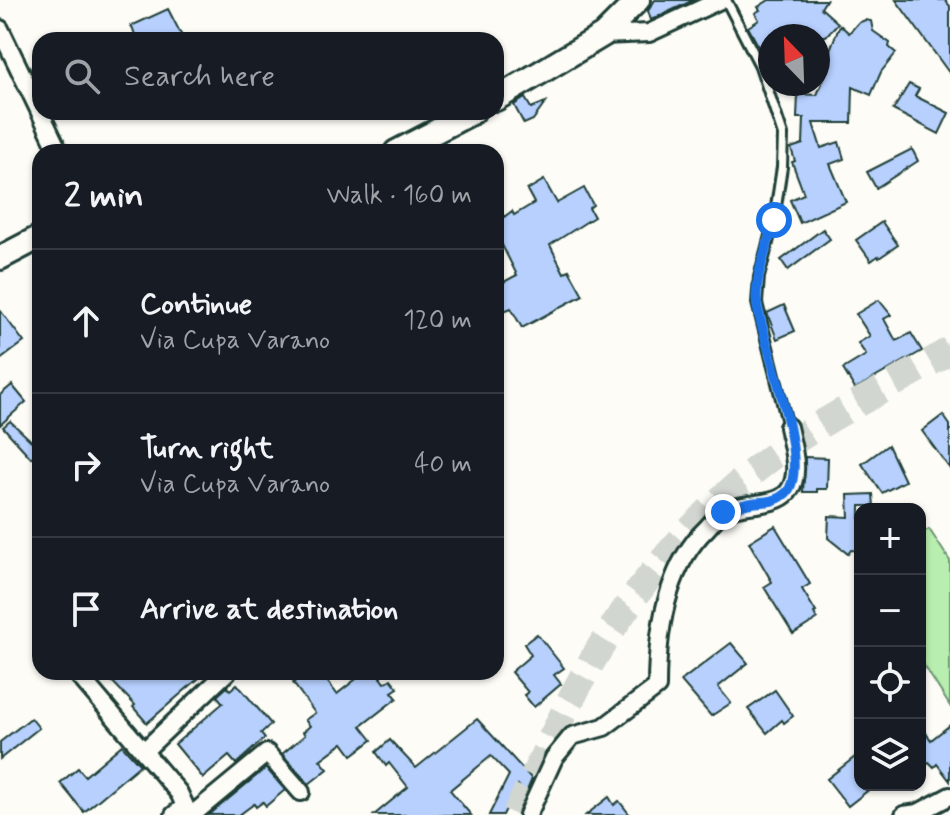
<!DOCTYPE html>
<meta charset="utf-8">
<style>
:root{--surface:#171b24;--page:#20242c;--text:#f1f3f6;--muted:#9ea1a6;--line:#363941}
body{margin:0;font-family:Mynerve,sans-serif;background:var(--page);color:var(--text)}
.controls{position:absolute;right:24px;bottom:24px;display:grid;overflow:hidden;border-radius:16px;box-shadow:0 2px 6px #0004}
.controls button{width:72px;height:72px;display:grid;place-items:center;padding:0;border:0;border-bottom:2px solid var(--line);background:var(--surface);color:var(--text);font:40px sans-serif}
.compass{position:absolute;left:758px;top:24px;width:72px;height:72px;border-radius:50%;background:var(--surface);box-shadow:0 2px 6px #0004;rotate:337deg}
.stop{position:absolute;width:24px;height:24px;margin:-18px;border:6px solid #1a73e8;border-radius:50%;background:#fff}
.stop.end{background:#1a73e8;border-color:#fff;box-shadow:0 2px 8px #0008}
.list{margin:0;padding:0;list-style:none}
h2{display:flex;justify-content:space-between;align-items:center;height:104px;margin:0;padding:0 32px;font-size:34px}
h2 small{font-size:26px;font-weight:400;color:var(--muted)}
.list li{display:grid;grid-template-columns:52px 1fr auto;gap:24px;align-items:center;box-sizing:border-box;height:144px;padding:0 32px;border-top:2px solid var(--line)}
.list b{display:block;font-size:30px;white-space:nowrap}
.list p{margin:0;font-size:26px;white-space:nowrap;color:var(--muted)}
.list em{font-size:26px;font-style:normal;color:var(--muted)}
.icon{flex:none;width:44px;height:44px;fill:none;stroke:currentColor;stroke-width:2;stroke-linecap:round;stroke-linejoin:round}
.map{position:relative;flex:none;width:950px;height:815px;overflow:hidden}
.search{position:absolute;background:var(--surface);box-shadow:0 2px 6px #0004;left:32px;top:32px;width:472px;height:88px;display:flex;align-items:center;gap:20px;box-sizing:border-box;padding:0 28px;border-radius:24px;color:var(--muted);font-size:30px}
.panel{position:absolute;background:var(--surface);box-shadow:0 2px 6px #0004;left:32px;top:144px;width:472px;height:536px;border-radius:24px}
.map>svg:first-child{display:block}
</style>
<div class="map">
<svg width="950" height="815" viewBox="0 0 950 815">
<rect width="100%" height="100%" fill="#fdfcf7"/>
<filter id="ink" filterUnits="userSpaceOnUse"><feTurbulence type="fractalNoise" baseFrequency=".0125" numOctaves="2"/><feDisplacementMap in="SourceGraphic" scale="16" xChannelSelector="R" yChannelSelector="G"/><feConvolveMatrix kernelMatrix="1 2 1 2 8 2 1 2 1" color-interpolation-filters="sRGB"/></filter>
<g filter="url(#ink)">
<polygon fill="#b8eeaf" stroke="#6c9672" stroke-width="2" points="929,529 950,561 950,706 920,659 920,534"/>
<g fill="#b7d0fe" stroke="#1f3d34" stroke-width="2">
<polygon points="655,0 694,0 651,20 648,11"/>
<polygon points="769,0 826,0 821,8 838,23 826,36 770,36 770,67 748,27 759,20 755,13 760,10 758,7"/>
<polygon points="896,0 945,0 950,6 950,74"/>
<polygon points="168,9 184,40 138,40 131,26"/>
<polygon points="865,20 871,21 873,31 890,43 889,47 896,53 881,72 871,95 853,87 852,123 813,123 821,148 839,142 844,159 830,164 846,202 800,223 790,200 804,194 792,162 795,161 791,148 803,144 804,118 797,118 798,94 817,95 827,71 822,69 840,25 849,33 858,23"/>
<polygon points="909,84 919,89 915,96 949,113 939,134 893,110"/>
<polygon points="525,98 531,108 546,102 533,120 524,124 514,105"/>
<polygon points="912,149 918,161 876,188 867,172"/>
<polygon points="544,180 557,203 584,188 593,205 589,208 594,217 550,245 564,273 569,270 583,295 522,328 511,308 504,311 496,297 496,286 517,275 500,241 496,243 496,203 504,217 512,211 514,215 534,203 527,190"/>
<polygon points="882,222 898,245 879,258 878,256 871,261 856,240"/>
<polygon points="823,229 830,239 788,270 781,260"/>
<polygon points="879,300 891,315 884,319 896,341 911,333 922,351 855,389 843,369 866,355 858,343 870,336 856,314"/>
<polygon points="784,305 795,331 777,339 767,313"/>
<polygon points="0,310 24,342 0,360"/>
<polygon points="12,385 26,402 0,425 0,395"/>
<polygon points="943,415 950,425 950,469 922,431"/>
<polygon points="10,421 40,449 31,458 3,427"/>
<polygon points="888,445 905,481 882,493 862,464"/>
<polygon points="805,457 828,458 827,489 817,489 817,492 803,492"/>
<polygon points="873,494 874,506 860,506 860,551 851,550 848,554 828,538 829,516 849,517 848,495"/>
<polygon points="775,526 810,584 802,589 816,612 814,613 817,619 793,634 764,587 772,582 749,542"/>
<polygon points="537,634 564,668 554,675 561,684 534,707 524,695 528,692 511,672 531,655 524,644"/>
<polygon points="731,643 748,663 718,687 731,703 711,716 681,681"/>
<polygon points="103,672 206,672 147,723 133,707 135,705"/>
<polygon points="307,672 320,672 337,694 365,672 377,672 385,683 391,679 398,688 392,692 397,698 361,726 372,740 352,755 343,743 320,760 328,769 309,784 282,754 305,735 303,732 310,726 305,720 315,713 293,683"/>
<polygon points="237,684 271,724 261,733 265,738 236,764 229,756 203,778 175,744 223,703 217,696 227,687 230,690"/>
<polygon points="775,690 793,716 784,723 782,720 767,733 748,709"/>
<polygon points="31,718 39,728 0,759 0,742"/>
<polygon points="477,719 532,779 526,793 518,785 503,815 489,815 509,775 491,756 450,790 471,815 374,815 408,787 389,763 386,766 376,752 390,740 416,768"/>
<polygon points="920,724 931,740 950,725 950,781 937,764 934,767 929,762 920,769"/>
<polygon points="122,745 140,765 84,812 60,783 78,768 85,776"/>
<polygon points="860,753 860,785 875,785 848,806 827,779"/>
<polygon points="266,768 285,790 266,806 263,802 256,807 254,804 239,815 209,815"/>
<polygon points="609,797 614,805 619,801 630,815 586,815"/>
</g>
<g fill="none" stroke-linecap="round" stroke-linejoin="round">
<path stroke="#d1d6d0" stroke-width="28" stroke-dasharray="28 14" stroke-linecap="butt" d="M516 815C542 760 566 703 598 651 649 567 719 490 802 436 850 405 902 381 950 350"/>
<g stroke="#1f3d34" stroke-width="14">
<polyline id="lane" points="726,0 760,66 783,135 782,167 774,220 759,277 757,303 788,427"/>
</g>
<g stroke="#1f3d34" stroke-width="22">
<g id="street">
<polyline points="0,29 40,112"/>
<polyline points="603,35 649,33 720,0"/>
<polyline points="40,112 59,152"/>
<polyline points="76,672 179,793 185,806 174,815"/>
<polyline points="144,751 227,672"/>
<polyline points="192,815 267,753 301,792"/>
<path d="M528 815 554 758 572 736 604 727 657 687C657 633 666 567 707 528 712 522 718 515 725 511 743 502 775 507 788 492 802 475 792 446 788 427"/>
<polyline points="904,815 918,813 950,796"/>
</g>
</g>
<g stroke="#1f3d34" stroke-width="28">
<g id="secondary">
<polyline points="496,99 603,35 638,0"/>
<polyline points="396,152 473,112"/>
<polyline points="0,258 40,237"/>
</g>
</g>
<use href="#lane" stroke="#fdfcf7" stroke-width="8"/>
<use href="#street" stroke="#fdfcf7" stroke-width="16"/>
<use href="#secondary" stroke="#fdfcf7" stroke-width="22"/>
</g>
</g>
<g fill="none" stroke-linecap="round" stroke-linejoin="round" filter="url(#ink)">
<path stroke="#1a73e8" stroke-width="10" d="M723 512C732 509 742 504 752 503 765 501 775 503 786 493 813 467 762 341 757 304 754 277 768 247 774 220"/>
</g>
</svg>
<div class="controls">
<button>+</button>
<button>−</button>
<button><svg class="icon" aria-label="locate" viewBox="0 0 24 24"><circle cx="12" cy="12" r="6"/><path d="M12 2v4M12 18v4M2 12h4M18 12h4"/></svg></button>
<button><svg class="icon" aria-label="layers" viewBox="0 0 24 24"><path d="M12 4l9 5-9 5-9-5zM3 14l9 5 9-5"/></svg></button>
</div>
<svg class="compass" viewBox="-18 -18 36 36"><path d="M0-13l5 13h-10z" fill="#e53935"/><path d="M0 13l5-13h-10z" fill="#9ea1a6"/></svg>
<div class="stop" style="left:774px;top:220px"></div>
<div class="stop end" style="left:723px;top:512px"></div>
<div class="search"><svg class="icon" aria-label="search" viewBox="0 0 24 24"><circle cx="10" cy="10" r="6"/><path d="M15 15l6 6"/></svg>Search here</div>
<section class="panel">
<h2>2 min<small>Walk · 160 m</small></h2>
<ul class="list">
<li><svg class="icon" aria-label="ahead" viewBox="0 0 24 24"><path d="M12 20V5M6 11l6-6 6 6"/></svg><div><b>Continue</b><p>Via Cupa Varano</p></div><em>120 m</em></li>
<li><svg class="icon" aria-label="right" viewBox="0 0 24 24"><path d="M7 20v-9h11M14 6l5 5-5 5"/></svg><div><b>Turn right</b><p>Via Cupa Varano</p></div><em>40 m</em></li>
<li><svg class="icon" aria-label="arrive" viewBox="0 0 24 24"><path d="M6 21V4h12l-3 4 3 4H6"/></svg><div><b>Arrive at destination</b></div></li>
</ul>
</section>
</div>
